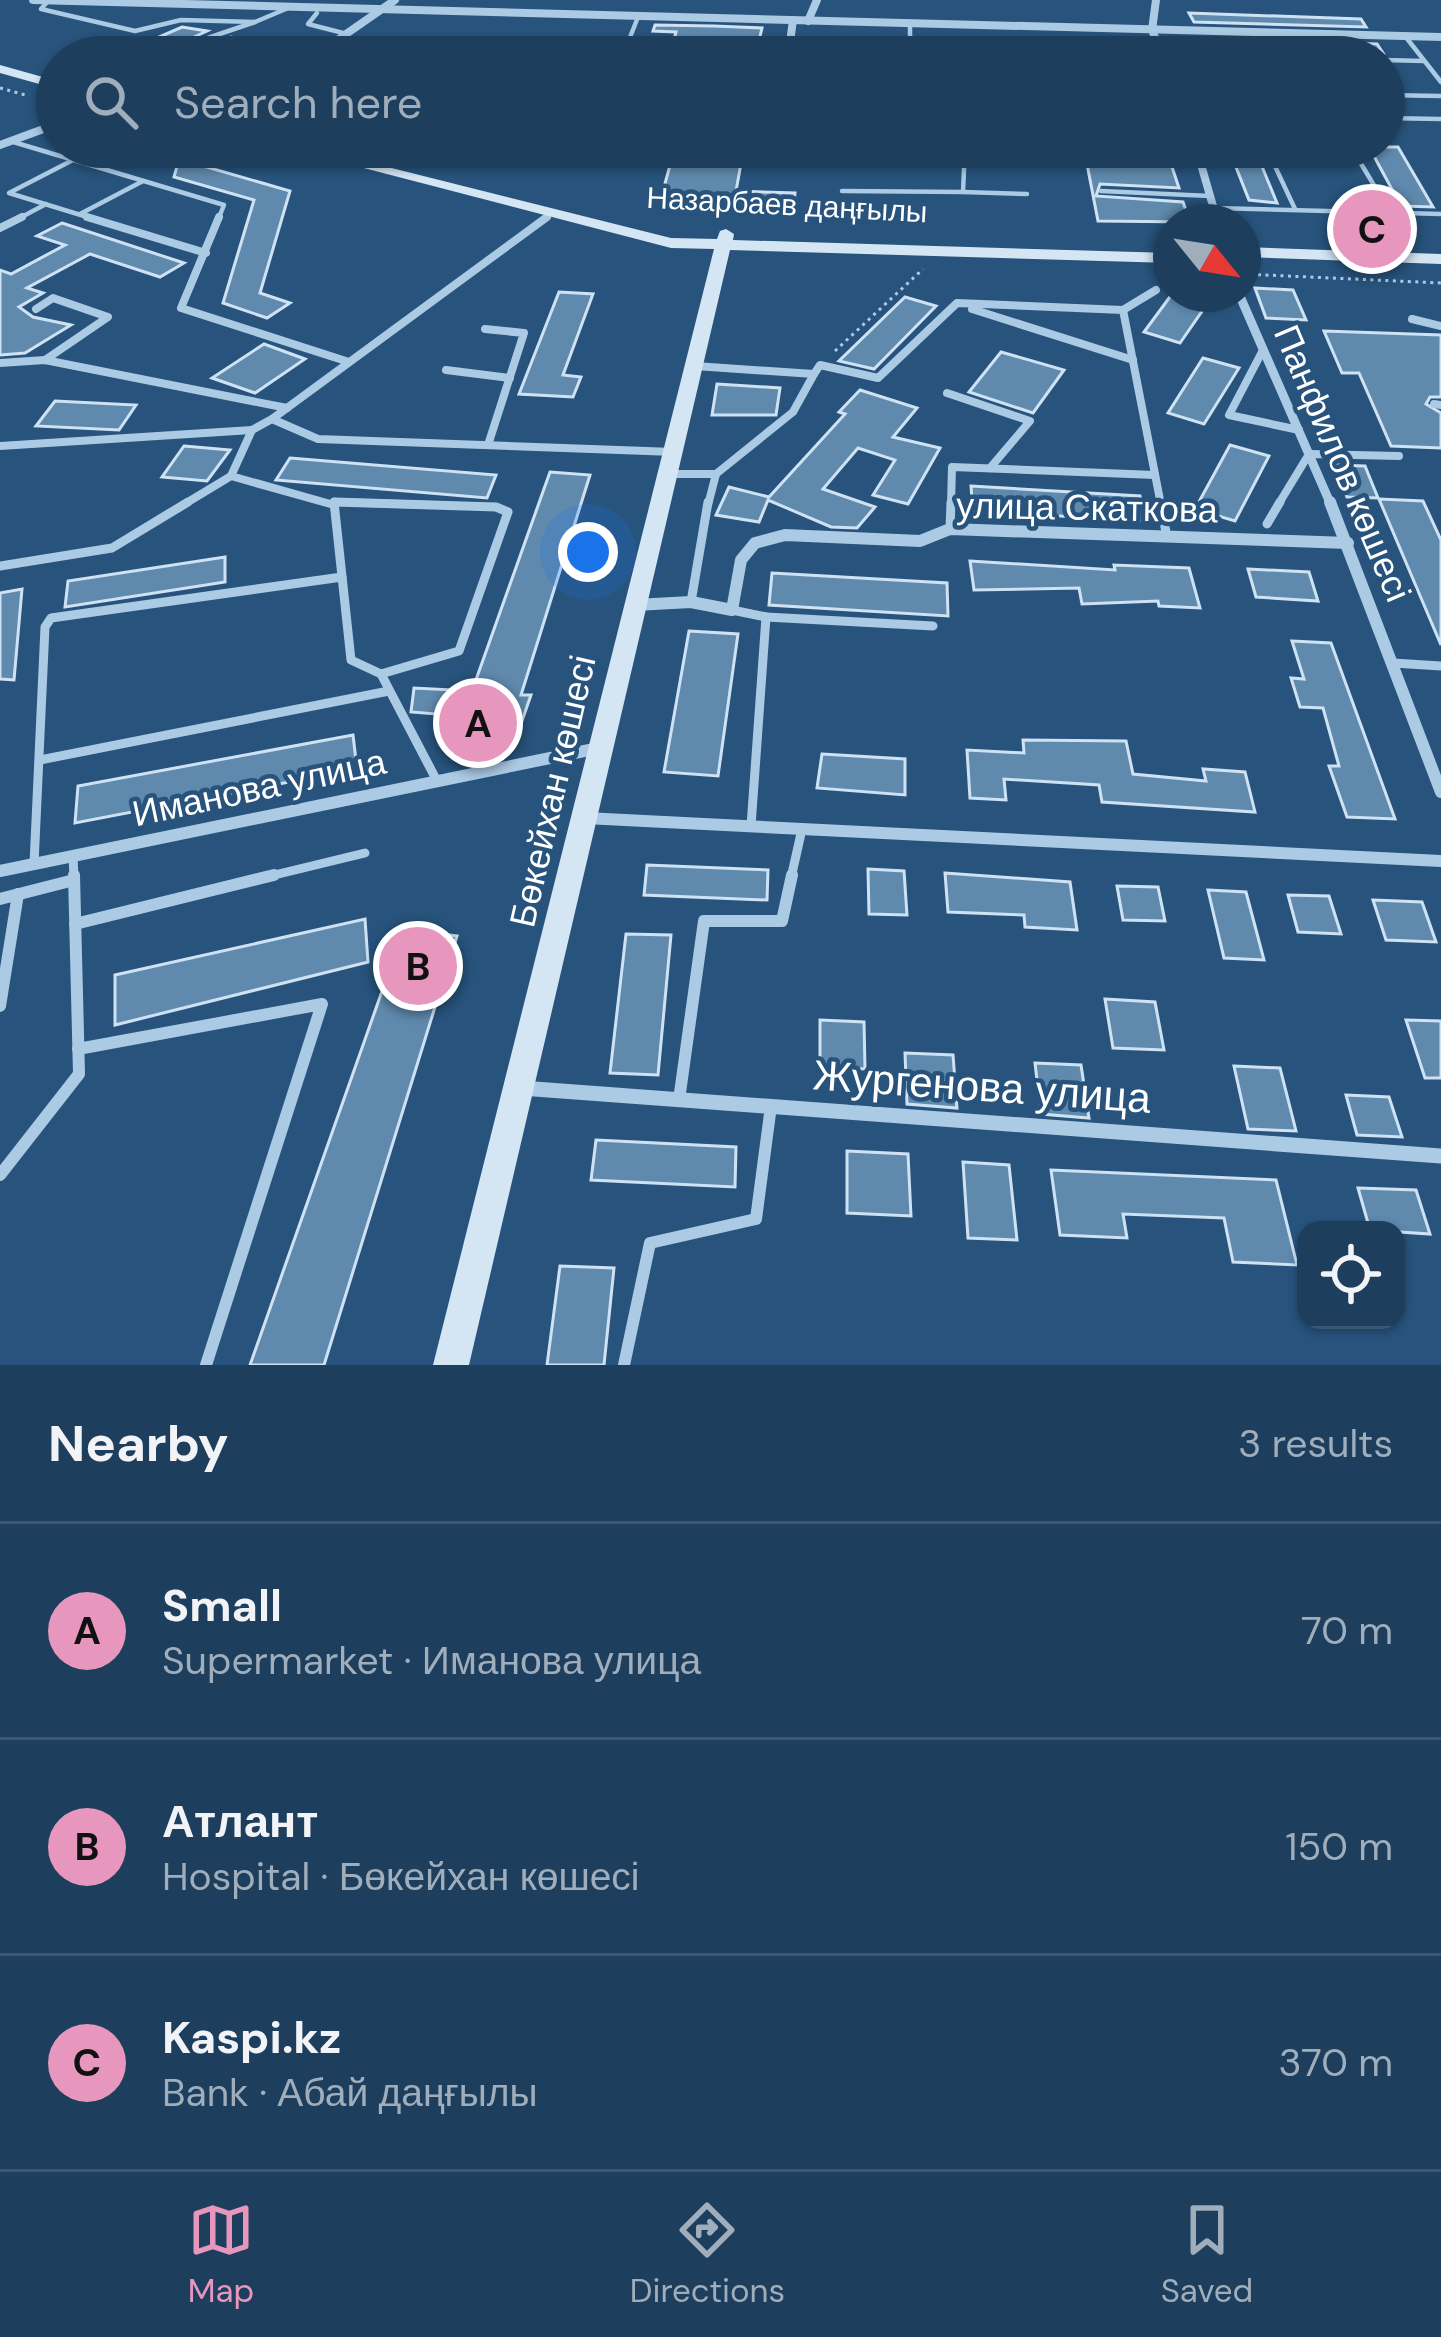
<!DOCTYPE html>
<meta charset="utf-8">
<style>
:root{--surface:#1d3e5d;--page:#2a4966;--text:#f1f3f6;--muted:#a0aebc;--line:#3b5772;--accent:#e797bd}
body{margin:0;font-family:"DM Sans",sans-serif;background:var(--page);color:var(--text)}
.controls{position:absolute;right:36px;bottom:36px;display:grid;overflow:hidden;border-radius:24px;box-shadow:0 3px 9px #0004}
.controls button{width:108px;height:108px;display:grid;place-items:center;padding:0;border:0;border-bottom:3px solid var(--line);background:var(--surface);color:var(--text);font:60px sans-serif}
.compass{position:absolute;left:1153px;top:204px;width:108px;height:108px;border-radius:50%;background:var(--surface);box-shadow:0 3px 9px #0004;rotate:120deg}
.you{position:absolute;left:588px;top:552px;width:42px;height:42px;margin:-30px;border:9px solid #fff;border-radius:50%;background:#1a73e8;box-shadow:0 0 0 18px #1a73e833}
.badge{display:grid;place-items:center;width:78px;height:78px;border-radius:50%;background:var(--accent);color:#111;font-size:39px;font-weight:700}
.pin{position:absolute;translate:-50% -50%;border:6px solid #fff;box-shadow:0 3px 12px #0006}
.list{margin:0;padding:0;list-style:none}
h2{display:flex;justify-content:space-between;align-items:center;height:156px;margin:0;padding:0 48px;font-size:51px}
h2 small{font-size:39px;font-weight:400;color:var(--muted)}
.list li{display:grid;grid-template-columns:78px 1fr auto;gap:36px;align-items:center;box-sizing:border-box;height:216px;padding:0 48px;border-top:3px solid var(--line)}
.list b{display:block;font-size:45px;white-space:nowrap}
.list p{margin:0;font-size:39px;white-space:nowrap;color:var(--muted)}
.list em{font-size:39px;font-style:normal;color:var(--muted)}
.icon{flex:none;width:66px;height:66px;fill:none;stroke:currentColor;stroke-width:2;stroke-linecap:round;stroke-linejoin:round}
.map{position:relative;flex:none;width:1441px;height:1365px;overflow:hidden}
.search{position:absolute;background:var(--surface);box-shadow:0 3px 9px #0004;left:36px;right:36px;top:36px;height:132px;display:flex;align-items:center;gap:30px;box-sizing:border-box;padding:0 42px;border-radius:66px;color:var(--muted);font-size:45px}
.sheet{height:804px;background:var(--surface)}
nav{display:flex;justify-content:space-around;align-items:center;box-sizing:border-box;height:168px;border-top:3px solid var(--line);background:var(--surface);font-size:33px;color:var(--muted)}
nav a{display:grid;justify-items:center;gap:6px}
nav .on{color:var(--accent)}
.map>svg:first-child{display:block}
</style>
<div class="map">
<svg width="1441" height="1365" viewBox="0 0 1441 1365">
<rect width="100%" height="100%" fill="#27537c"/>
<g fill="#5f89ad" stroke="#cee2f4" stroke-width="3">
<polygon points="1189,13 1361,19 1366,27 1194,22"/>
<polygon points="655,25 714,26 762,28 757,49 672,47 676,32 653,31"/>
<polygon points="182,27 207,31 190,39 194,48 231,37 261,45 235,57 113,57"/>
<polygon points="1201,39 1377,44 1383,53 1205,48"/>
<polygon points="675,147 744,147 736,191 795,193 793,212 717,209 718,201 661,198"/>
<polygon points="1228,147 1254,147 1277,203 1249,200"/>
<polygon points="1369,147 1398,147 1433,207 1401,206"/>
<polygon points="1114,150 1167,152 1179,188 1100,184 1096,196 1183,202 1190,222 1098,221 1087,164 1118,166"/>
<polygon points="179,159 290,191 260,293 290,303 267,318 223,303 254,200 174,177"/>
<polygon points="62,223 184,263 160,277 90,254 27,288 43,293 19,307 33,317 71,325 25,353 0,355 0,270 11,274 65,245 37,236"/>
<polygon points="1255,288 1293,290 1306,320 1266,318"/>
<polygon points="559,292 593,294 563,375 581,377 573,397 519,394"/>
<polygon points="1172,294 1214,294 1180,343 1144,332"/>
<polygon points="905,297 936,306 874,369 839,361"/>
<polygon points="1324,331 1441,335 1441,397 1430,397 1426,404 1441,413 1441,448 1391,446 1359,373 1342,373"/>
<polygon points="264,344 305,359 255,393 212,378"/>
<polygon points="1001,352 1064,370 1033,413 969,392"/>
<polygon points="1203,358 1239,368 1204,424 1168,413"/>
<polygon points="717,384 780,388 776,415 712,415"/>
<polygon points="860,390 917,408 893,437 940,448 908,504 873,495 895,460 858,448 823,489 875,507 857,528 831,527 768,500 759,522 716,515 729,487 769,497 845,414 839,412"/>
<polygon points="55,401 136,405 119,430 36,426"/>
<polygon points="1230,445 1269,456 1235,521 1195,509"/>
<polygon points="184,446 230,450 207,481 162,477"/>
<polygon points="290,458 496,475 487,498 276,480"/>
<polygon points="1334,465 1365,466 1378,498 1347,497"/>
<polygon points="550,472 590,475 521,695 531,695 522,721 411,712 414,688 472,691"/>
<polygon points="971,486 1140,496 1145,521 973,511"/>
<polygon points="1379,499 1423,501 1441,540 1441,645"/>
<polygon points="225,557 225,582 65,607 68,581"/>
<polygon points="970,561 1115,570 1114,565 1189,568 1200,608 1159,606 1158,601 1082,604 1079,588 974,590"/>
<polygon points="1248,569 1309,572 1318,601 1256,597"/>
<polygon points="772,573 947,583 948,616 769,605"/>
<polygon points="22,589 14,680 0,679 0,593"/>
<polygon points="689,631 738,634 718,776 664,772"/>
<polygon points="1292,641 1331,643 1395,819 1347,817 1329,766 1339,766 1323,708 1300,707 1291,678 1304,679"/>
<polygon points="353,735 357,769 75,823 78,786"/>
<polygon points="1023,740 1126,741 1133,774 1206,781 1203,769 1245,772 1255,812 1102,802 1099,785 1004,779 1006,800 970,798 967,750 1024,753"/>
<polygon points="822,754 905,759 905,795 817,788"/>
<polygon points="647,865 768,870 767,900 644,895"/>
<polygon points="868,869 904,871 907,915 869,914"/>
<polygon points="945,873 1070,882 1077,930 1025,927 1024,915 948,912"/>
<polygon points="1117,886 1158,887 1165,921 1123,920"/>
<polygon points="1208,890 1246,892 1264,960 1224,958"/>
<polygon points="1288,895 1329,896 1341,934 1298,932"/>
<polygon points="1373,900 1422,902 1436,942 1386,940"/>
<polygon points="365,919 368,962 115,1025 115,975"/>
<polygon points="404,929 457,936 324,1365 250,1365"/>
<polygon points="626,934 671,935 658,1075 610,1073"/>
<polygon points="1105,999 1155,1002 1164,1050 1113,1048"/>
<polygon points="820,1020 864,1022 865,1069 820,1067"/>
<polygon points="1406,1020 1441,1021 1441,1078 1425,1078"/>
<polygon points="905,1053 953,1055 957,1108 907,1104"/>
<polygon points="1035,1063 1081,1065 1089,1118 1041,1114"/>
<polygon points="1234,1066 1280,1068 1296,1131 1248,1129"/>
<polygon points="1346,1095 1389,1097 1402,1137 1357,1135"/>
<polygon points="596,1140 736,1147 735,1187 591,1180"/>
<polygon points="847,1151 908,1154 911,1216 847,1213"/>
<polygon points="963,1162 1009,1165 1017,1240 968,1238"/>
<polygon points="1051,1170 1276,1180 1297,1265 1233,1262 1224,1218 1123,1214 1127,1238 1060,1235"/>
<polygon points="1358,1188 1416,1190 1430,1234 1370,1230"/>
<polygon points="560,1266 614,1268 604,1365 547,1365"/>
</g>
<g fill="none" stroke-linecap="round" stroke-linejoin="round">
<g stroke="#abcae4" stroke-width="3" stroke-dasharray="3 4.5" stroke-linecap="butt">
<polyline points="0,88 29,96"/>
<polyline points="1243,274 1441,283"/>
<polyline points="835,351 923,269"/>
</g>
<g stroke="#abcae4" stroke-width="4.5">
<polyline points="49,0 41,9 135,31 181,20 255,22 293,6"/>
<polyline points="317,13 308,24 347,34"/>
<polyline points="910,23 910,57"/>
<polyline points="1405,36 1441,82"/>
<polyline points="910,38 1022,43"/>
<polyline points="196,42 255,22"/>
<polyline points="333,44 344,48 333,57"/>
<polyline points="1162,54 1277,57"/>
<polyline points="463,57 471,43 627,45 638,17"/>
<polyline points="1384,60 1424,61"/>
<polyline points="1384,95 1441,96"/>
<polyline points="1384,118 1441,119"/>
<polyline points="10,141 224,205 218,220"/>
<polyline points="1060,147 1062,154"/>
<polyline points="1266,147 1295,209"/>
<polyline points="1351,147 1390,212"/>
<polyline points="71,161 9,193 97,220"/>
<polyline points="842,191 963,192 965,147"/>
<polyline points="1101,191 1210,196"/>
<polyline points="963,192 1027,194"/>
<polyline points="1214,208 1441,214"/>
<polyline points="80,214 143,181"/>
<polyline points="16,220 46,204"/>
<polyline points="543,220 548,216"/>
</g>
<g stroke="#abcae4" stroke-width="8">
<polyline points="87,217 206,253"/>
<polyline points="219,217 181,308 349,362"/>
<polyline points="547,217 272,419 318,439 674,452"/>
<polyline points="0,228 22,217"/>
<polyline points="36,309 53,298 108,317 45,360"/>
<polyline points="972,309 1133,360"/>
<polyline points="1123,310 1156,290"/>
<polyline points="1412,319 1441,326"/>
<polyline points="485,329 524,333 488,445"/>
<polyline points="1263,350 1229,415 1299,430"/>
<polyline points="0,363 45,360 287,408"/>
<polyline points="695,366 814,374 820,365 878,378 957,303 1123,310 1161,505"/>
<polyline points="446,370 510,378"/>
<polyline points="947,393 1030,421 990,468"/>
<polyline points="1434,404 1441,405"/>
<polyline points="272,419 252,430 231,476 334,505"/>
<polyline points="0,446 252,430"/>
<polyline points="668,474 716,474 793,412 814,374"/>
<polyline points="334,502 433,505"/>
<polyline points="183,505 231,476"/>
<polyline points="708,505 716,474"/>
<polyline points="951,505 952,467 1155,475"/>
<polyline points="1278,505 1309,454 1399,456"/>
</g>
<g stroke="#abcae4" stroke-width="9">
<polyline points="334,502 351,660 381,674 437,781"/>
<polyline points="335,502 496,507 508,512 459,651 381,674"/>
<polyline points="1160,502 1167,537"/>
<polyline points="1267,524 1280,502"/>
<polyline points="950,529 951,502"/>
<polyline points="0,566 112,548 188,502"/>
<polyline points="691,602 708,502"/>
<polyline points="732,610 766,617 751,826"/>
<polyline points="766,617 933,626"/>
<polyline points="1393,663 1441,666"/>
<polyline points="40,760 389,691"/>
<polyline points="73,856 74,878"/>
<polyline points="34,864 45,627 51,618 342,577"/>
<polyline points="262,878 365,853"/>
<polyline points="791,878 802,829"/>
</g>
<g stroke="#abcae4" stroke-width="12">
<polyline points="0,899 74,880"/>
<polyline points="75,924 274,875"/>
<polyline points="0,1006 18,894"/>
<polyline points="78,1049 322,1004 206,1365"/>
<polyline points="679,1100 704,921 782,921 792,875"/>
<polyline points="0,1175 79,1074 74,875"/>
<polyline points="624,1365 650,1243 756,1219 771,1106"/>
</g>
<g stroke="#abcae4" stroke-width="8">
<polyline points="33,0 1441,37"/>
<polyline points="1156,0 1152,30 1163,57"/>
<polyline points="808,21 817,0"/>
<polyline points="313,57 395,0"/>
<polyline points="788,57 793,20"/>
<polyline points="0,145 57,124"/>
<polyline points="1196,147 1217,220"/>
</g>
<g stroke="#abcae4" stroke-width="9">
<polyline points="1216,217 1218,222"/>
<polyline points="1239,294 1331,505"/>
</g>
<g stroke="#abcae4" stroke-width="12">
<polyline points="1330,502 1441,792"/>
<polyline points="635,605 691,602 732,610 741,560 755,543 785,535 920,541 950,529 1348,543"/>
<polyline points="585,818 1441,861"/>
<polyline points="0,871 599,748"/>
</g>
<polyline stroke="#abcae4" stroke-width="15" points="521,1088 1441,1156"/>
<g fill="#d4e5f4" fill-rule="evenodd">
<polygon points="0,65 57,81 57,89 0,73"/>
<polygon points="283,147 308,147 671,238 717,239 720,231 726,229 734,234 733,240 1171,253 1171,263 730,250 469,1365 433,1365 714,249 671,248"/>
<polygon points="1243,247 1441,254 1441,264 1243,257"/>
</g>
</g>
<g text-anchor="middle" stroke-width="9" stroke-linejoin="round" paint-order="stroke">
<g font-size="30" fill="#fff" stroke="#27537c">
<text transform="translate(787 205) rotate(3)" y="10">Назарбаев даңғылы</text>
</g>
<g font-size="36" fill="#fff" stroke="#27537c">
<text transform="translate(1343 463) rotate(67)" y="13">Панфилов көшесі</text>
<text transform="translate(1087 507) rotate(1)" y="13">улица Скаткова</text>
<text transform="translate(259 787) rotate(-12)" y="13">Иманова улица</text>
<text transform="translate(552 791) rotate(-77)" y="13">Бөкейхан көшесі</text>
</g>
<g font-size="42" fill="#fff" stroke="#27537c">
<text transform="translate(982 1086) rotate(4)" y="15">Жургенова улица</text>
</g>
</g>
</svg>
<div class="controls">
<button><svg class="icon" aria-label="locate" viewBox="0 0 24 24"><circle cx="12" cy="12" r="6"/><path d="M12 2v4M12 18v4M2 12h4M18 12h4"/></svg></button>
</div>
<svg class="compass" viewBox="-18 -18 36 36"><path d="M0-13l5 13h-10z" fill="#e53935"/><path d="M0 13l5-13h-10z" fill="#a0aebc"/></svg>
<div class="you"></div>
<div class="pin badge" style="left:478px;top:723px">A</div>
<div class="pin badge" style="left:418px;top:966px">B</div>
<div class="pin badge" style="left:1372px;top:229px">C</div>
<div class="search"><svg class="icon" aria-label="search" viewBox="0 0 24 24"><circle cx="10" cy="10" r="6"/><path d="M15 15l6 6"/></svg>Search here</div>
</div>
<section class="sheet">
<h2>Nearby<small>3 results</small></h2>
<ul class="list">
<li><span class="badge">A</span><div><b>Small</b><p>Supermarket · Иманова улица</p></div><em>70 m</em></li>
<li><span class="badge">B</span><div><b>Атлант</b><p>Hospital · Бөкейхан көшесі</p></div><em>150 m</em></li>
<li><span class="badge">C</span><div><b>Kaspi.kz</b><p>Bank · Абай даңғылы</p></div><em>370 m</em></li>
</ul>
</section>
<nav>
<a class="on"><svg class="icon" aria-label="map" viewBox="0 0 24 24"><path d="M3 6l6-2 6 2 6-2v14l-6 2-6-2-6 2zM9 4v14M15 6v14"/></svg>Map</a>
<a><svg class="icon" aria-label="directions" viewBox="0 0 24 24"><path d="M12 3l9 9-9 9-9-9zM9 14v-3h6M13 9l2 2-2 2"/></svg>Directions</a>
<a><svg class="icon" aria-label="saved" viewBox="0 0 24 24"><path d="M7 4h10v16l-5-4-5 4z"/></svg>Saved</a>
</nav>
